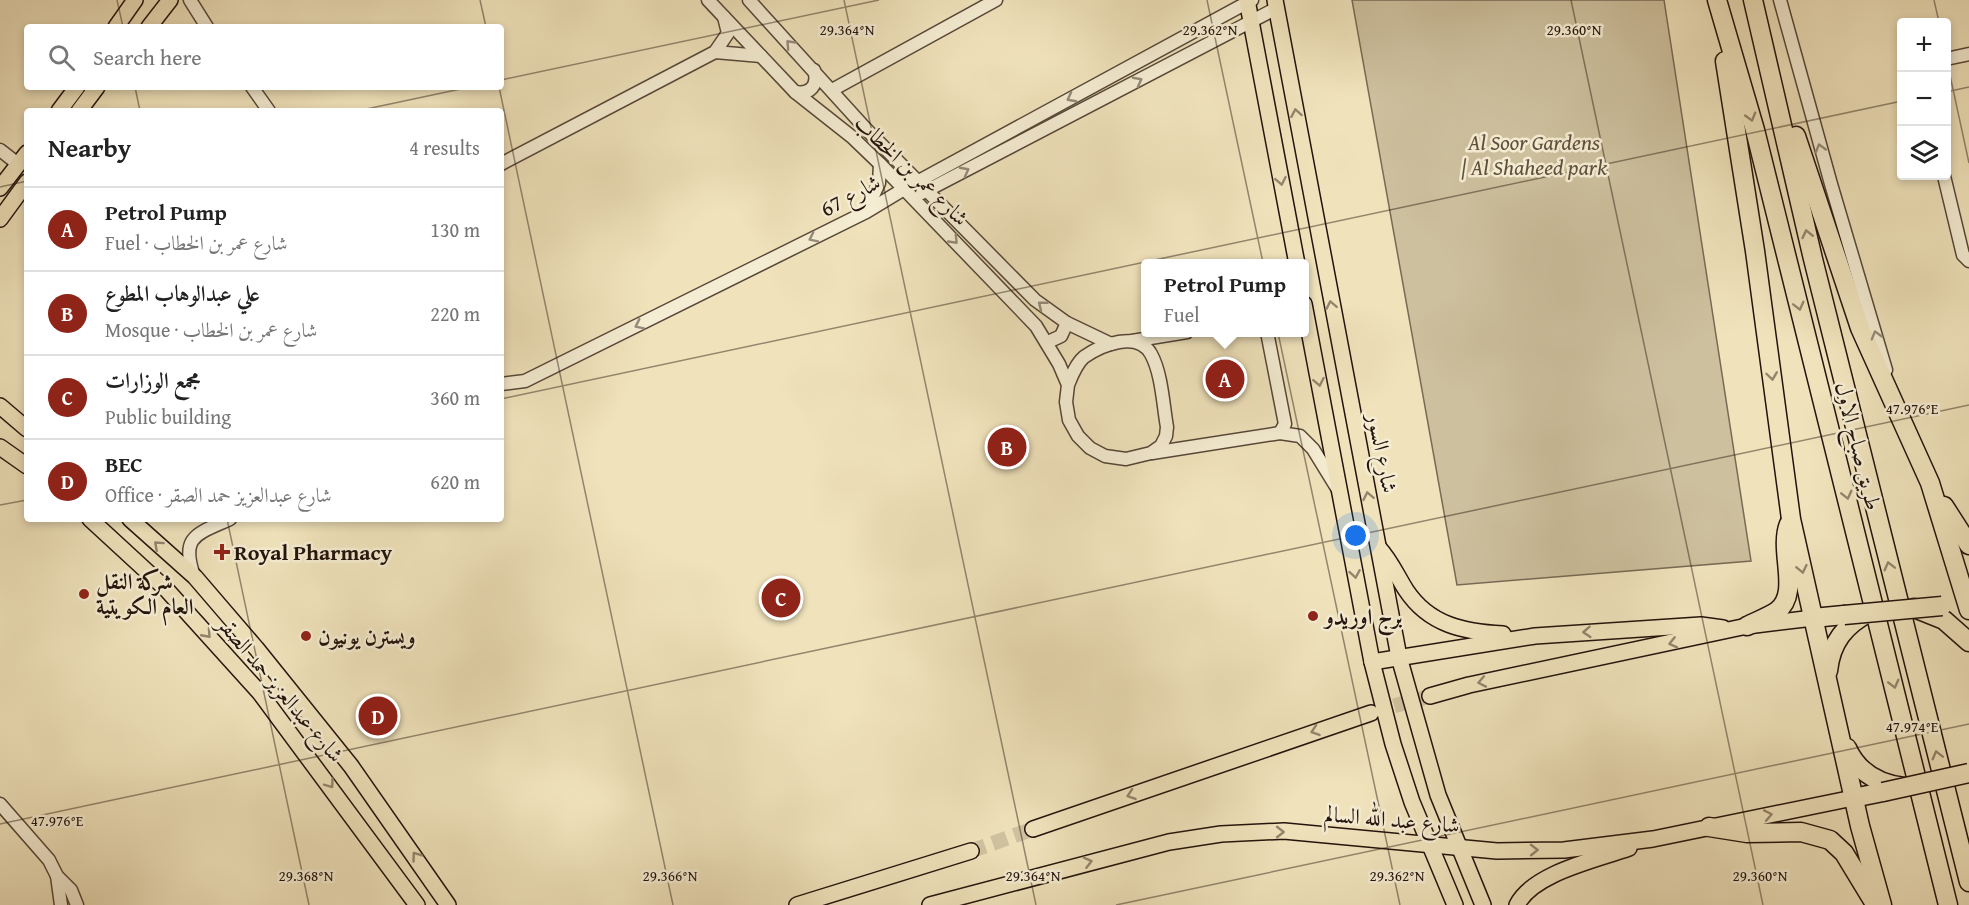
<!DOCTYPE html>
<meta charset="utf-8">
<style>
:root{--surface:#fff;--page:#f2f2f2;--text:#222;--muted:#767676;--line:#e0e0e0;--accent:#8f2418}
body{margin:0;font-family:"Gentium Book Plus",Amiri,serif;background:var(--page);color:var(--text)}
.controls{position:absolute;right:18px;top:18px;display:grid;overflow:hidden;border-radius:6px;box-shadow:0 3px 9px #0003}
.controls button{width:54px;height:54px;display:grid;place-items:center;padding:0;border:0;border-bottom:2px solid var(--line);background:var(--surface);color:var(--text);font:30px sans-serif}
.you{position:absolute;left:1356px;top:536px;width:21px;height:21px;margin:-15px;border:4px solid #fff;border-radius:50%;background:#1a73e8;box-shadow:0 0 0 9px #1a73e833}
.badge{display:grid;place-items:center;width:39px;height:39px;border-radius:50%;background:var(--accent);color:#fff;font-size:20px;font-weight:700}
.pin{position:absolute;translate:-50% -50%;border:3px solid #fff;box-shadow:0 2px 6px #0006}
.popup{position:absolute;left:1141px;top:259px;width:168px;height:78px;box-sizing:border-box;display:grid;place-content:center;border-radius:6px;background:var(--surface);filter:drop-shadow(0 2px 4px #0005);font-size:20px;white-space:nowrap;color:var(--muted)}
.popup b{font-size:22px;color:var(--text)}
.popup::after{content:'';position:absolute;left:50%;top:100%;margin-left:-12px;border:12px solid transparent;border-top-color:var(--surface)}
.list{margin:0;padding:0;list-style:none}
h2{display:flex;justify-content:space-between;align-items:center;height:78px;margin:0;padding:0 24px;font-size:26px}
h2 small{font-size:20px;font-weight:400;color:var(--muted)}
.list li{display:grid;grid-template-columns:39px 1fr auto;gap:18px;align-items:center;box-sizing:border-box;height:84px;padding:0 24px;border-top:2px solid var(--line)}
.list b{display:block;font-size:22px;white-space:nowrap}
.list p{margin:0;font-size:20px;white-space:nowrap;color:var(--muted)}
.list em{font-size:20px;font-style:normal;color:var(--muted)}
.icon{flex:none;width:33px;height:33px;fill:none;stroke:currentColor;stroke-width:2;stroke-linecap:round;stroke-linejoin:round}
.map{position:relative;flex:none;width:1969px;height:905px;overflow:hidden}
.search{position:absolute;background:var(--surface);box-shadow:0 3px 9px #0003;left:24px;top:24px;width:480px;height:66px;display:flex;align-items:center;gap:15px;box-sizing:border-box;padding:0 21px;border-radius:6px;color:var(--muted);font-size:22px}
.panel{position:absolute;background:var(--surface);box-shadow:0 3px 9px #0003;left:24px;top:108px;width:480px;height:414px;border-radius:6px}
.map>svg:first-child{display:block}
</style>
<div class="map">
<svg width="1969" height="905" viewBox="0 0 1969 905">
<rect width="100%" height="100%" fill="#f0e3bc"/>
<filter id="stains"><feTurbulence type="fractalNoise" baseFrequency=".00333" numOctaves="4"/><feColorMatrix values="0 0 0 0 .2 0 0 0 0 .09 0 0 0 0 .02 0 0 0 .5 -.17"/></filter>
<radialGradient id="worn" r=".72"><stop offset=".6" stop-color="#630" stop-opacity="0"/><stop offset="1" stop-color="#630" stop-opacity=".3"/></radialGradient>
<polygon fill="#cdc09e" stroke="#786a55" stroke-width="1.5" points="1352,0 1664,0 1751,561 1457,585"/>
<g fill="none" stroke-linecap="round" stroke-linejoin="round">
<g stroke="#d1c4a2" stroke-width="15" stroke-dasharray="15 8" stroke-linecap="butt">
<polyline points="1372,712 1430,696"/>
<polyline points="971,851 1033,829"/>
</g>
<g stroke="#564738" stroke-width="15">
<g id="minor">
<polyline points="190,0 207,27"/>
<path d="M708 0 795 92 852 137 880 164 1036 326 1059 364 1068 385 1066 402 1069 420 1078 436 1090 448 1105 456 1126 459 1151 453 1161 446 1166 436 1167 427C1163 405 1162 374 1151 354 1138 330 1101 345 1084 357 1076 364 1072 375 1068 385"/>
<polyline points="749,0 866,129 1035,300 1067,323 1111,344"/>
<polyline points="1780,0 1831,184 1886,370"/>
<polyline points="715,52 761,56"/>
<polyline points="1946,59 1969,54"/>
<polyline points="252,87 269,111"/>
<polyline points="832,90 996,0"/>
<path d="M795 92C810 95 819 85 814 70"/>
<polyline points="0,150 18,164"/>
<polyline points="501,164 715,52 728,33 724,17"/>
<polyline points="1944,176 1963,255 1969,261"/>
<polyline points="922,193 1277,8"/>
<polyline points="866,211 879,183 880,164"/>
<polyline points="1267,332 1285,424 1280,433"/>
<polyline points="1132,341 1187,332"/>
<polyline points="1048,342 1061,336 1067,323"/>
<polyline points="501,384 525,381 866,212 904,189 1252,0"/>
<polyline points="1152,453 1280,433 1300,436 1313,449 1337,488"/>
<path d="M194 576C180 536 197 534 230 519"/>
<polyline points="0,804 49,860 57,876 61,905"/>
<polyline points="57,876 71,890 77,905"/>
</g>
</g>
<g stroke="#23130c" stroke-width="18">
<g id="major">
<polyline points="1247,0 1297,264"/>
<polyline points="1275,0 1399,657 1438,795 1483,905"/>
<polyline points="116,27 135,0"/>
<polyline points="149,27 170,0"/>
<polyline points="59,111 77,87"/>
<polyline points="79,111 97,87"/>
<polyline points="0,188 27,153"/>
<polyline points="0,219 27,182"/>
<polyline points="1304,304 1372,662 1393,744 1412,802 1455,905"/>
<polyline points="0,406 27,429"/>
<polyline points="0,447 27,466"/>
<polyline points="90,519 166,589 260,693 417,905"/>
<polyline points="130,519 195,577 256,648 351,766 448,905"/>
<path d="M1379 548C1391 561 1397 576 1406 590 1429 625 1464 632 1503 634"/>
<polyline points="1372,662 1535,636 1701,625 1723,628"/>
<polyline points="1430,696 1469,685 1747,626 1813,618"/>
<polyline points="1033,829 1371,713"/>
<polyline points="797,905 971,851"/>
<polyline points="930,905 1169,842 1221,834 1284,831 1497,851 1564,850 1653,839 1853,798"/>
<path d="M1517 905C1533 873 1596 860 1629 848"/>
</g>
</g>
<g stroke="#23130c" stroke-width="21">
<g id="highway">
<polyline points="1717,0 1755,130 1948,905"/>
<polyline points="1753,0 1813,259 1969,882"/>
<polyline points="1725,61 1755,251 1791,519 1860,826 1882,905"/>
<polyline points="1796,136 1860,328 1930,483 1969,610"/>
<polyline points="1944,506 1969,545"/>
<polyline points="1914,608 1944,620 1969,642"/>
<polyline points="1813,618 1844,615"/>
<path d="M1747 626C1757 621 1768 617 1777 611 1801 593 1778 551 1789 524"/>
<path d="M1828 671C1831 642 1845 625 1870 612"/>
<path d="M1847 748C1858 773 1879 784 1904 787"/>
<polyline points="1853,798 1883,792"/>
<polyline points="1709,827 1747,833 1801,832 1830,840 1844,853 1872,899"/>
</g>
</g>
<use href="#minor" stroke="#f5edd3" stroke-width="12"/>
<use href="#major" stroke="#f0e3bc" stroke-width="15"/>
<use href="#highway" stroke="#f0e3bc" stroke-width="18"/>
<g stroke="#23130c" stroke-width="21" stroke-linecap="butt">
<g id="highway-bridge">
<polyline points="1844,615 1942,606"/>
<polyline points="1883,792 1969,773"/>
</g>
</g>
<use href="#highway-bridge" stroke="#f0e3bc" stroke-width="18"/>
</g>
<defs><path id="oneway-chevron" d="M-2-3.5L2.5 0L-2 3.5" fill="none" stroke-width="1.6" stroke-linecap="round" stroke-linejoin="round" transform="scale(1.5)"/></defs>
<g stroke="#968b79">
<use href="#oneway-chevron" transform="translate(790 44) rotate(-133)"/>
<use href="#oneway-chevron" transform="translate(1138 81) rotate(-28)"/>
<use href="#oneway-chevron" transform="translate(1071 98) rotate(152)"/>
<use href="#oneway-chevron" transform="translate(1820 148) rotate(-106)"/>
<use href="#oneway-chevron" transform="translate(965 171) rotate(-28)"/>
<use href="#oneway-chevron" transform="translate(813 238) rotate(154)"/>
<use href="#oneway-chevron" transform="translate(954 240) rotate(46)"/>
<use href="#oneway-chevron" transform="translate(1042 305) rotate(-141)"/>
<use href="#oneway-chevron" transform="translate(639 325) rotate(154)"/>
<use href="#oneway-chevron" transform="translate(1876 335) rotate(-106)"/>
</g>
<g stroke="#94856d">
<use href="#oneway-chevron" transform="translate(1296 113) rotate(-100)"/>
<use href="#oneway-chevron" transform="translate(1751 117) rotate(74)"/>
<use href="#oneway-chevron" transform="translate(1281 181) rotate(79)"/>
<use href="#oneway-chevron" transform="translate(1807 234) rotate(-103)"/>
<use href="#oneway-chevron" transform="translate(1331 305) rotate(-101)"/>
<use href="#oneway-chevron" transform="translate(1799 306) rotate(76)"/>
<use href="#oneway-chevron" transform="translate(1772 376) rotate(82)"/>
<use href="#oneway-chevron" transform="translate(1319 382) rotate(79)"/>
<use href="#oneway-chevron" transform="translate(1847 495) rotate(76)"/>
<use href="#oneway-chevron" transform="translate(1368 496) rotate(-101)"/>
<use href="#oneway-chevron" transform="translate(158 545) rotate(-138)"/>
<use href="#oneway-chevron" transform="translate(1889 566) rotate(-104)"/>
<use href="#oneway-chevron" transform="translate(1802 569) rotate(78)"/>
<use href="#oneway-chevron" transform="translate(1355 574) rotate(80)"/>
<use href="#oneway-chevron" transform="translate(1587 632) rotate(176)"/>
<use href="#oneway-chevron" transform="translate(207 634) rotate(48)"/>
<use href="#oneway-chevron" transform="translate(1673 643) rotate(167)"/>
<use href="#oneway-chevron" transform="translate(1482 682) rotate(169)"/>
<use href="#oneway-chevron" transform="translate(1894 684) rotate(76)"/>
<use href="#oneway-chevron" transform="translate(1315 731) rotate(161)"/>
<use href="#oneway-chevron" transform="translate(1937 755) rotate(-104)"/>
<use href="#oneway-chevron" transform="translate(330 784) rotate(54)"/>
<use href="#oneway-chevron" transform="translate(1131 795) rotate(161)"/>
<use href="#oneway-chevron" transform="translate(1768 815) rotate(-11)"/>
<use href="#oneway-chevron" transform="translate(1280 832)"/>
<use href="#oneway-chevron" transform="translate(1534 850) rotate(-1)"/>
<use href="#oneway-chevron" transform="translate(416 856) rotate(-126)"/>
<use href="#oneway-chevron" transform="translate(1088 862) rotate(-14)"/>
</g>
<path fill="none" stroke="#23130c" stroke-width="1.5" stroke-opacity="0.45" d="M117 0 123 27M480 0 486 27M844 0 1036 905M1207 0 1400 905M1571 0 1763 905M1934 0 1939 22M1946 57 1969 163M501 80 879 0M135 87 140 111M499 87 673 905M1946 92 1969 87M357 111 470 87M0 187 27 181M501 399 1902 101M0 505 27 500M227 519 309 905M0 824 1969 405M1116 905 1969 724"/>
<g fill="#8f2418" stroke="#f5edd3" stroke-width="2">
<path d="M219 543h6v6h6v6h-6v6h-6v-6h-6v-6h6z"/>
<circle cx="84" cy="594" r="6"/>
<circle cx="1313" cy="616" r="6"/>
<circle cx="306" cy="636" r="6"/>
</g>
<g text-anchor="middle" stroke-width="5" stroke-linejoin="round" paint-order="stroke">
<g font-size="22" font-style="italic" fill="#5e503f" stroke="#f5edd3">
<text x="1534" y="150">Al Soor Gardens<tspan x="1534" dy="25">| Al Shaheed park</tspan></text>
</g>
<g font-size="22" fill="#23130c" stroke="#f5edd3">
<text transform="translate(912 170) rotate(44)" y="8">شارع عمر بن الخطاب</text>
<text transform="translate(850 195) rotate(-28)" y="8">شارع 67</text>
<text transform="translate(1859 446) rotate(76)" y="8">طريق صباح الاول</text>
<text transform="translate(1383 453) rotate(79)" y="8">شارع السور</text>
<text transform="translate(281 689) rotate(50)" y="8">شارع عبدالعزيز حمد الصقر</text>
<text transform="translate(1392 819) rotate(5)" y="8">شارع عبد الله السالم</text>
</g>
<g font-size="22" font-weight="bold" fill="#23130c" stroke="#f5edd3" text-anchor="start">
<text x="234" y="560">Royal Pharmacy</text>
<text x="96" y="589">شركة النقل<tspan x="96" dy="25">العام الكويتية</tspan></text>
<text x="1325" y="624">برج اوريدو</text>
<text x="318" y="644">ويسترن يونيون</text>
</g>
</g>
<g font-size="15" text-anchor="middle" fill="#23130c" stroke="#f5edd3" stroke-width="5" stroke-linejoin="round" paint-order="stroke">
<text x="847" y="35">29.364°N</text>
<text x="1210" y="35">29.362°N</text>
<text x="1574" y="35">29.360°N</text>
<text x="1912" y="414">47.976°E</text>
<text x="1912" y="732">47.974°E</text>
<text x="57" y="826">47.976°E</text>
<text x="306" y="881">29.368°N</text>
<text x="670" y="881">29.366°N</text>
<text x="1033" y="881">29.364°N</text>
<text x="1397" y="881">29.362°N</text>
<text x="1760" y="881">29.360°N</text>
</g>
<rect width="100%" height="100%" filter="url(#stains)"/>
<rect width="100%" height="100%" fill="url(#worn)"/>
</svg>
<div class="controls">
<button>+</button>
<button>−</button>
<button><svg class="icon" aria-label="layers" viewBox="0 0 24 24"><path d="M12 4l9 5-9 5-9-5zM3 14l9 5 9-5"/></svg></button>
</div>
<div class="you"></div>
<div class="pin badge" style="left:1225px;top:379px">A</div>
<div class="popup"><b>Petrol Pump</b>Fuel</div>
<div class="pin badge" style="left:1007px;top:447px">B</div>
<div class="pin badge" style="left:781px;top:598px">C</div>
<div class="pin badge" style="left:378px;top:716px">D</div>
<div class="search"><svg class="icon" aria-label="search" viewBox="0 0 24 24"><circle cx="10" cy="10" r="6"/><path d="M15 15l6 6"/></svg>Search here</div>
<section class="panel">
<h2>Nearby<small>4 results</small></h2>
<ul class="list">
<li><span class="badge">A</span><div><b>Petrol Pump</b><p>Fuel · شارع عمر بن الخطاب</p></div><em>130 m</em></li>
<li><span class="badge">B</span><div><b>علي عبدالوهاب المطوع</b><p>Mosque · شارع عمر بن الخطاب</p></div><em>220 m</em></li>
<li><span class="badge">C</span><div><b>مجمع الوزارات</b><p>Public building</p></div><em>360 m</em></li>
<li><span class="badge">D</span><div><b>BEC</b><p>Office · شارع عبدالعزيز حمد الصقر</p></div><em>620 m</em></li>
</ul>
</section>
</div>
